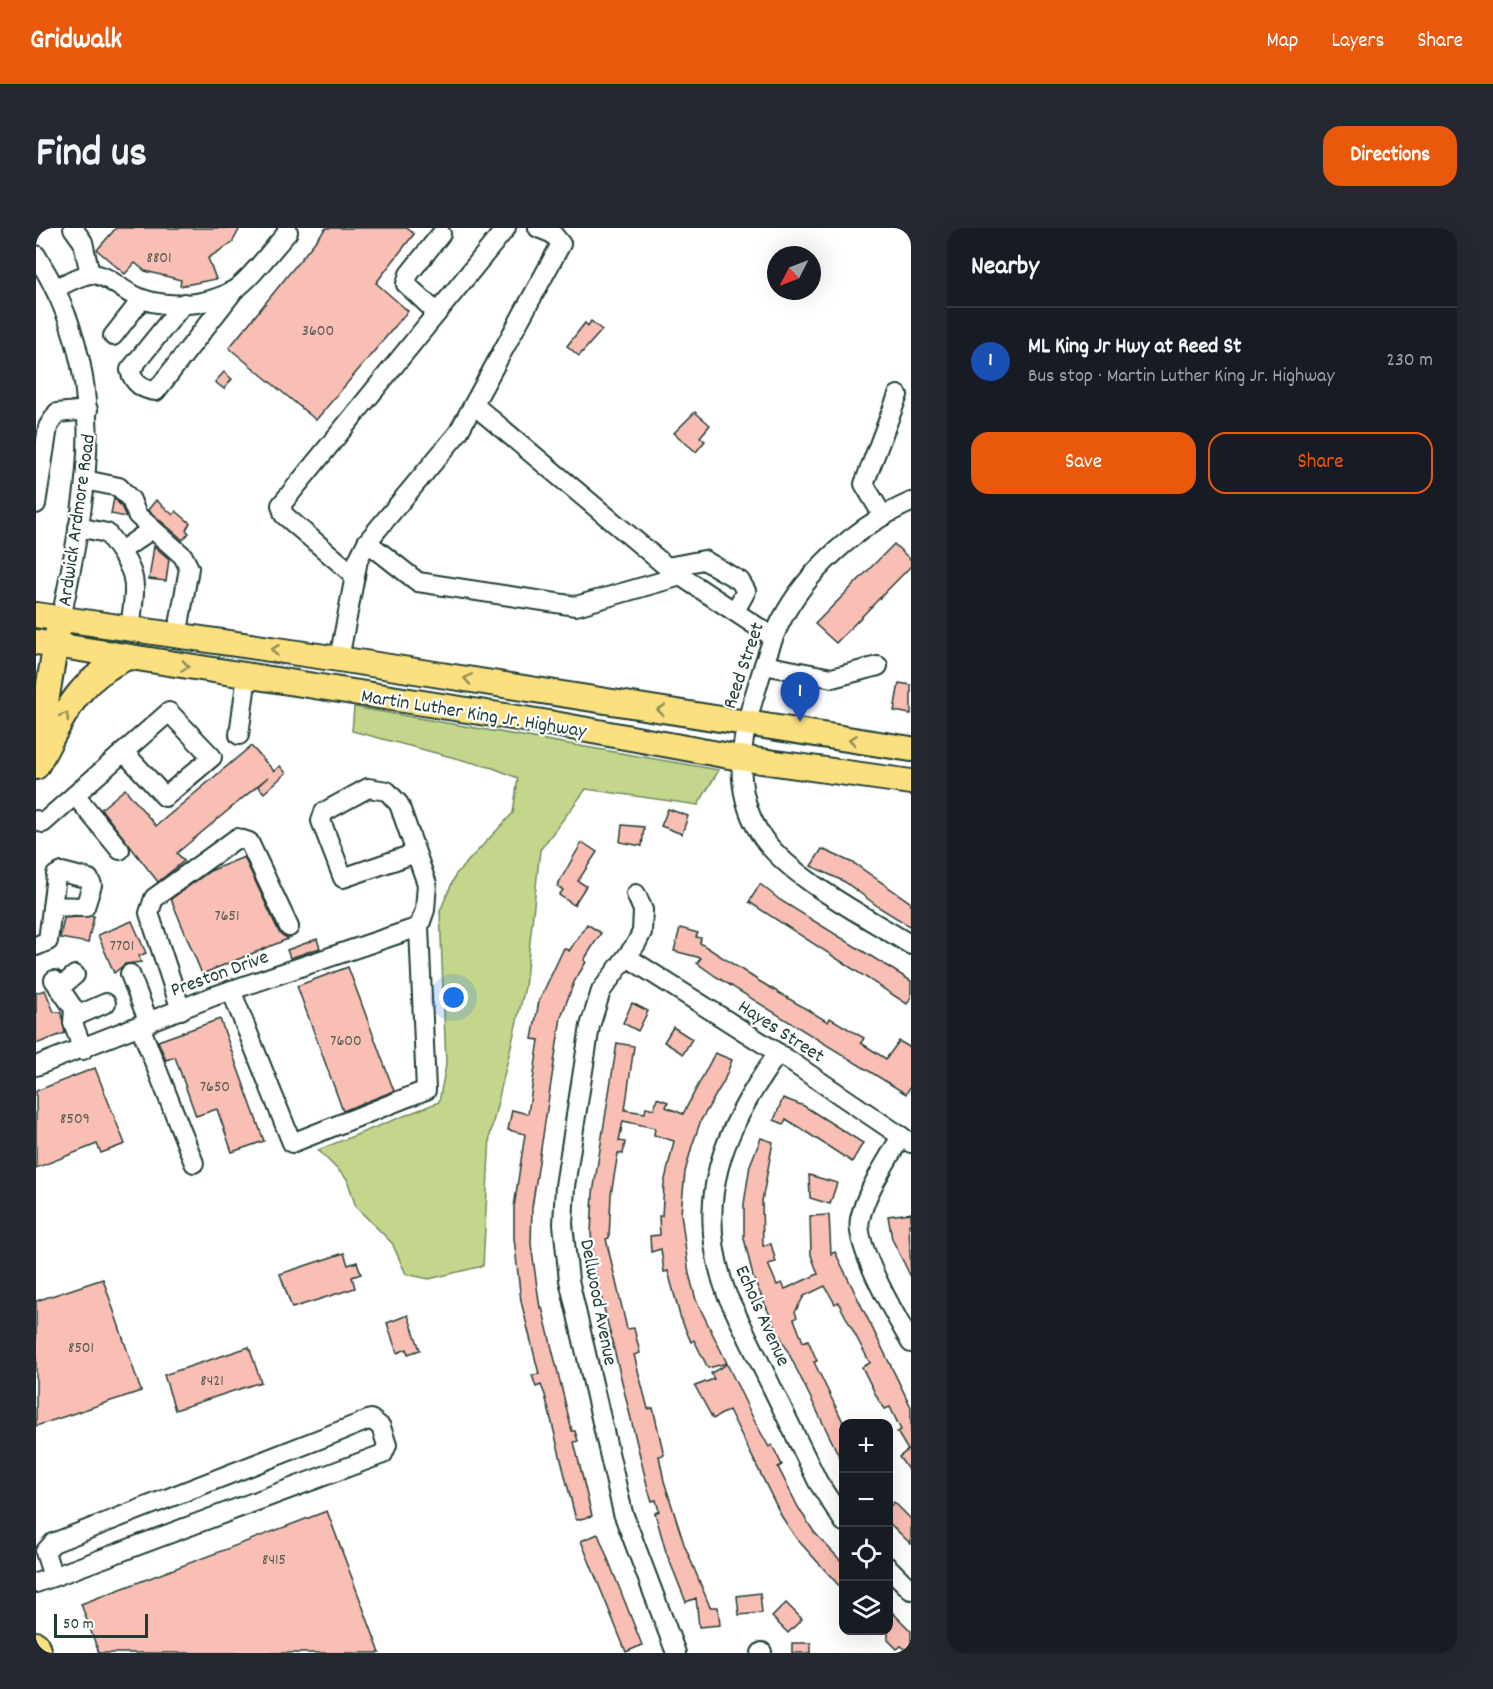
<!DOCTYPE html>
<meta charset="utf-8">
<style>
:root{--surface:#171b24;--page:#242831;--text:#f1f3f6;--muted:#9ea1a6;--line:#363941;--accent:#ea580c}
body{margin:0;font-family:Dekko,sans-serif;background:var(--page);color:var(--text)}
.controls{position:absolute;right:18px;bottom:18px;display:grid;overflow:hidden;border-radius:12px;box-shadow:0 6px 24px #0002}
.controls button{width:54px;height:54px;display:grid;place-items:center;padding:0;border:0;border-bottom:2px solid var(--line);background:var(--surface);color:var(--text);font:30px sans-serif}
.compass{position:absolute;left:731px;top:18px;width:54px;height:54px;border-radius:50%;background:var(--surface);box-shadow:0 6px 24px #0002;rotate:228deg}
.scale{position:absolute;left:18px;bottom:15px;width:94px;box-sizing:border-box;padding-left:6px;border:3px solid #1f3d34;border-top:0;font-size:16px;line-height:21px;white-space:nowrap;color:#1f3d34;-webkit-text-stroke:4px #fff;paint-order:stroke}
.you{position:absolute;left:418px;top:770px;width:21px;height:21px;margin:-15px;border:4px solid #fff;border-radius:50%;background:#1a73e8;box-shadow:0 0 0 9px #1a73e833}
.badge{display:grid;place-items:center;width:39px;height:39px;border-radius:50%;background:var(--accent);color:#fff;font-size:20px;font-weight:700}
.pin{position:absolute;translate:-50% -50px;filter:drop-shadow(0 2px 3px #0008)}
.pin::after{content:'';position:absolute;top:32px;width:21px;height:18px;background:inherit;clip-path:polygon(0 0,100% 0,50% 100%)}
.list{margin:0;padding:0;list-style:none}
h2{display:flex;justify-content:space-between;align-items:center;height:78px;margin:0;padding:0 24px;font-size:26px}
h2 small{font-size:20px;font-weight:400;color:var(--muted)}
.list li{display:grid;grid-template-columns:39px 1fr auto;gap:18px;align-items:center;box-sizing:border-box;height:108px;padding:0 24px;border-top:2px solid var(--line)}
.list b{display:block;font-size:22px;white-space:nowrap}
.list p{margin:0;font-size:20px;white-space:nowrap;color:var(--muted)}
.list em{font-size:20px;font-style:normal;color:var(--muted)}
.actions{display:flex;gap:12px;padding:18px 24px}
.actions a{flex:1;padding:14px 0;border:2px solid var(--accent);border-radius:18px;text-align:center;font-size:21px;color:var(--accent)}
.actions .main{background:var(--accent);color:#fff}
.icon{flex:none;width:33px;height:33px;fill:none;stroke:currentColor;stroke-width:2;stroke-linecap:round;stroke-linejoin:round}
.map{position:relative;flex:none;width:875px;height:1425px;overflow:hidden;border-radius:18px}
header{display:flex;align-items:center;gap:36px;box-sizing:border-box;height:84px;padding:0 30px;background:var(--accent);color:#fff}
header strong{font-size:28px}
nav{display:flex;gap:33px;margin-inline-start:auto;font-size:21px}
.intro{display:flex;align-items:center;justify-content:space-between;box-sizing:border-box;height:144px;padding:0 36px}
h1{margin:0;font-size:42px}
.button{padding:15px 27px;border-radius:18px;background:var(--accent);color:#fff;font-size:21px;font-weight:700}
main{display:flex;gap:36px;padding:0 36px}
aside{flex:1;background:var(--surface);border-radius:18px;box-shadow:0 6px 24px #0002}
.map>svg:first-child{display:block}
</style>
<header>
<strong>Gridwalk</strong>
<nav><a>Map</a><a>Layers</a><a>Share</a></nav>
</header>
<div class="intro"><h1>Find us</h1><a class="button">Directions</a></div>
<main>
<div class="map">
<svg width="875" height="1425" viewBox="0 0 875 1425">
<rect width="100%" height="100%" fill="#fff"/>
<filter id="ink" filterUnits="userSpaceOnUse"><feTurbulence type="fractalNoise" baseFrequency=".0167" numOctaves="2"/><feDisplacementMap in="SourceGraphic" scale="12" xChannelSelector="R" yChannelSelector="G"/><feConvolveMatrix kernelMatrix="1 2 1 2 8 2 1 2 1" color-interpolation-filters="sRGB"/></filter>
<g filter="url(#ink)">
<polygon fill="#c3d68b" stroke="#718a60" stroke-width="1.5" points="318,479 683,542 662,577 550,561 504,622 489,759 454,907 447,1038 393,1051 370,1046 356,1015 320,979 311,951 282,922 403,874 410,837 404,683 420,646 477,585 482,550 457,540 316,503"/>
<g fill="#f9beb4" stroke="#1f3d34" stroke-width="1.5">
<polygon points="80,0 204,0 196,15 172,30 180,51 144,58 145,52 109,43 99,35 89,46 61,22"/>
<polygon points="290,0 371,0 378,6 340,55 372,83 280,192 193,120"/>
<polygon points="555,93 566,102 543,128 531,118 549,95 552,98"/>
<polygon points="188,144 196,151 188,161 179,154"/>
<polygon points="659,184 674,197 664,209 669,213 660,224 638,205"/>
<polygon points="78,270 85,278 90,289 75,286"/>
<polygon points="120,272 137,287 140,283 154,295 150,302 153,305 147,312 112,282"/>
<polygon points="858,316 875,332 875,338 800,415 779,396"/>
<polygon points="118,318 133,331 130,353 113,351"/>
<polygon points="863,455 875,457 875,486 858,483"/>
<polygon points="215,518 238,543 244,538 250,545 228,565 222,558 232,549 141,625 148,633 122,654 65,581 89,561 120,598"/>
<polygon points="632,581 652,588 646,606 625,598"/>
<polygon points="586,597 608,599 606,618 584,614"/>
<polygon points="546,614 561,624 542,653 550,658 538,677 523,667 527,662 521,658"/>
<polygon points="786,621 819,636 875,675 875,699 844,680 809,654 775,638"/>
<polygon points="208,629 243,704 252,711 166,746 135,671 174,643"/>
<polygon points="724,656 744,672 875,753 875,769 871,776 713,674"/>
<polygon points="58,688 52,715 24,710 28,690"/>
<polygon points="96,693 110,725 103,728 105,734 89,736 78,745 62,707"/>
<polygon points="551,696 565,705 548,732 550,734 538,754 525,789 496,980 495,1016 504,1080 506,1079 536,1203 539,1203 542,1213 538,1214 556,1288 540,1292 509,1167 505,1157 500,1159 496,1147 503,1146 485,1073 478,1010 478,979 489,906 472,902 476,882 492,886 503,812 496,811 503,773 528,720 533,723"/>
<polygon points="644,700 662,705 660,709 665,710 664,715 723,753 792,794 794,790 828,810 825,815 850,831 863,813 875,820 875,857 870,866 679,748 661,735 665,730 638,723"/>
<polygon points="281,711 284,720 254,730 251,722"/>
<polygon points="312,739 358,863 307,883 261,758"/>
<polygon points="9,762 18,784 25,784 29,805 0,816 0,765"/>
<polygon points="596,775 612,783 602,803 587,795"/>
<polygon points="184,791 228,913 196,924 181,881 160,888 139,829 130,832 122,813"/>
<polygon points="637,799 656,811 647,826 628,814"/>
<polygon points="581,815 598,818 589,882 609,885 610,879 618,881 621,870 632,874 630,879 647,886 679,825 696,832 688,853 665,892 656,918 649,944 645,985 653,1046 660,1072 691,1135 672,1140 658,1112 655,1114 644,1088 632,1043 628,1044 625,1021 615,1024 614,1008 624,1007 623,988 626,988 628,956 638,913 618,907 619,900 587,893 583,913 589,914 587,926 582,925 575,967 573,1010 570,1011 591,1101 598,1100 604,1125 598,1127 612,1181 617,1180 628,1227 623,1228 628,1253 648,1316 674,1379 682,1379 684,1397 663,1399 660,1370 650,1374 630,1324 619,1285 623,1283 620,1272 616,1273 612,1261 558,1039 555,1005 557,965"/>
<polygon points="59,840 89,916 65,925 61,916 0,940 0,863"/>
<polygon points="747,870 768,878 827,915 816,934 750,891 748,896 738,892"/>
<polygon points="725,910 737,914 726,973 727,1018 735,1016 740,1034 732,1036 741,1057 746,1055 749,1061 782,1046 775,1027 774,988 793,987 795,1026 799,1024 875,1179 875,1246 863,1229 872,1222 861,1204 865,1202 854,1179 849,1181 843,1173 826,1139 834,1135 802,1074 799,1076 789,1058 768,1068 759,1084 761,1089 758,1091 767,1114 772,1112 781,1133 778,1134 807,1194 807,1236 732,1083 717,1049 708,1010 708,976 714,937"/>
<polygon points="773,947 801,955 794,976 774,970"/>
<polygon points="875,985 875,996 873,996 875,1049 856,1011 852,988"/>
<polygon points="308,1025 312,1037 321,1034 325,1046 316,1049 319,1060 256,1080 244,1046"/>
<polygon points="67,1051 105,1163 0,1198 0,1073"/>
<polygon points="372,1087 384,1122 372,1126 371,1121 361,1125 351,1095"/>
<polygon points="213,1119 225,1154 139,1182 128,1147"/>
<polygon points="691,1136 719,1194 733,1219 736,1217 746,1237 742,1239 762,1279 778,1304 807,1335 807,1362 760,1310 746,1289 693,1182 677,1191 659,1158 678,1151 675,1145"/>
<polygon points="858,1274 875,1291 875,1316 852,1294 852,1280"/>
<polygon points="291,1283 344,1425 63,1425 45,1376"/>
<polygon points="562,1306 606,1417 590,1424 545,1313"/>
<polygon points="724,1365 726,1385 703,1387 701,1368"/>
<polygon points="750,1375 766,1391 752,1405 736,1389"/>
<polygon points="852,1380 875,1403 875,1425 865,1418 861,1421 852,1412"/>
<rect x="756" y="1415" width="19" height="10"/>
</g>
<g fill="none" stroke-linecap="round" stroke-linejoin="round">
<g stroke="#1f3d34" stroke-width="22">
<g id="minor">
<polyline points="37,0 47,14 54,46"/>
<path d="M0 27C77 150 52 258 25 391"/>
<path d="M19 60C29 56 43 48 54 46 69 45 83 60 95 66 124 82 170 79 198 62 214 52 238 19 252 4L251 0"/>
<path d="M148 75 94 142C97 155 107 162 120 163L196 65"/>
<polyline points="401,85 370,56 373,46 405,6"/>
<polyline points="77,108 106,71"/>
<polyline points="438,177 631,339 737,409"/>
<polyline points="49,252 83,259 95,272 101,287 147,328 153,340 141,409"/>
<path d="M875 274C822 297 770 343 744 395 732 419 726 444 718 469 704 514 697 561 723 604 749 648 831 689 875 717"/>
<polyline points="0,276 12,199 21,185 52,182"/>
<polyline points="847,288 828,256 862,167"/>
<path d="M42 299 71 305C104 349 100 350 94 402"/>
<polyline points="331,314 382,354 540,378 645,348"/>
<polyline points="85,323 116,301"/>
<polyline points="631,339 668,332 704,353 710,363 699,383"/>
<polyline points="319,348 248,287 245,277 470,0"/>
<polyline points="303,431 322,332 331,314 422,205 525,16 517,6 502,0"/>
<polyline points="728,437 796,450 842,438"/>
<polyline points="203,507 211,447"/>
<polyline points="39,567 84,622"/>
<polyline points="0,592 7,595 133,484 176,529 129,569 88,524"/>
<polyline points="600,666 607,682 606,704 600,716 565,763 554,798 529,958 527,996 533,1052 587,1285 640,1425"/>
<polyline points="0,718 12,713 20,647 26,644 53,651 56,657 49,679 16,678"/>
<polyline points="591,729 742,825 875,915"/>
<polyline points="94,746 113,795"/>
<polyline points="18,752 38,781 37,795 47,822"/>
<polyline points="23,760 39,747"/>
<polyline points="195,762 256,915 390,862 383,699 389,682 391,656 363,576 351,563 332,560 288,584 285,593 307,650 380,625"/>
<polyline points="145,782 113,685 118,670 201,610 213,614 253,699"/>
<polyline points="38,789 70,775"/>
<polyline points="104,798 158,935"/>
<path d="M742 825C687 902 656 973 691 1067L782 1254 808 1294"/>
<polyline points="0,838 178,768 383,699"/>
<path d="M865 908C851 934 830 963 824 991 818 1018 861 1090 875 1115"/>
<polyline points="852,1339 875,1362"/>
<polyline points="0,1355 17,1349 347,1226 351,1217 345,1199 335,1191 17,1315 9,1324 17,1349"/>
<polyline points="725,1425 726,1424"/>
</g>
</g>
<g stroke="#1f3d34" stroke-width="28">
<g id="major">
<polyline points="0,387 303,431 875,521"/>
<polyline points="0,414 513,495 704,530 875,554"/>
<polyline points="2,522 22,402"/>
<path d="M0 539C27 491 38 453 92 429"/>
<polyline points="0,1416 3,1425"/>
</g>
</g>
<use href="#minor" stroke="#fff" stroke-width="18"/>
<use href="#major" stroke="#fce080" stroke-width="24"/>
</g>
<defs><path id="oneway-chevron" d="M-2-3.5L2.5 0L-2 3.5" fill="none" stroke-width="1.6" stroke-linecap="round" stroke-linejoin="round" transform="scale(1.5)"/></defs>
<g stroke="#8e8e5a">
<use href="#oneway-chevron" transform="translate(239 422) rotate(-173)"/>
<use href="#oneway-chevron" transform="translate(149 438) rotate(9)"/>
<use href="#oneway-chevron" transform="translate(432 451) rotate(-171)"/>
<use href="#oneway-chevron" transform="translate(625 482) rotate(-171)"/>
<use href="#oneway-chevron" transform="translate(29 488) rotate(-60)"/>
<use href="#oneway-chevron" transform="translate(817 512) rotate(-171)"/>
</g>
</g>
<g text-anchor="middle" stroke-width="4.5" stroke-linejoin="round" paint-order="stroke">
<g font-size="16" fill="#565d54">
<text x="123" y="34">8801</text>
<text x="282" y="107">3600</text>
<text x="191" y="692">7651</text>
<text x="86" y="722">7701</text>
<text x="310" y="817">7600</text>
<text x="179" y="863">7650</text>
<text x="39" y="895">8509</text>
<text x="45" y="1124">8501</text>
<text x="176" y="1157">8421</text>
<text x="238" y="1336">8415</text>
</g>
<g font-size="20" fill="#1f3d34" stroke="#fff">
<text transform="translate(39 292) rotate(-82)" y="7">Ardwick Ardmore Road</text>
<text transform="translate(706 437) rotate(-71)" y="7">Reed Street</text>
<text transform="translate(438 484) rotate(9)" y="7">Martin Luther King Jr. Highway</text>
<text transform="translate(183 744) rotate(-20)" y="7">Preston Drive</text>
<text transform="translate(746 802) rotate(33)" y="7">Hayes Street</text>
<text transform="translate(564 1074) rotate(79)" y="7">Dellwood Avenue</text>
<text transform="translate(728 1087) rotate(66)" y="7">Echols Avenue</text>
</g>
</g>
</svg>
<div class="controls">
<button>+</button>
<button>−</button>
<button><svg class="icon" aria-label="locate" viewBox="0 0 24 24"><circle cx="12" cy="12" r="6"/><path d="M12 2v4M12 18v4M2 12h4M18 12h4"/></svg></button>
<button><svg class="icon" aria-label="layers" viewBox="0 0 24 24"><path d="M12 4l9 5-9 5-9-5zM3 14l9 5 9-5"/></svg></button>
</div>
<svg class="compass" viewBox="-18 -18 36 36"><path d="M0-13l5 13h-10z" fill="#e53935"/><path d="M0 13l5-13h-10z" fill="#9ea1a6"/></svg>
<div class="scale">50 m</div>
<div class="you"></div>
<div class="pin badge" style="left:764px;top:494px;background:#1a4fb4">1</div>
</div>
<aside>
<h2>Nearby<small></small></h2>
<ul class="list">
<li><span class="badge" style="background:#1a4fb4">1</span><div><b>ML King Jr Hwy at Reed St</b><p>Bus stop · Martin Luther King Jr. Highway</p></div><em>230 m</em></li>
</ul>
<div class="actions"><a class="main">Save</a><a>Share</a></div>
</aside>
</main>
